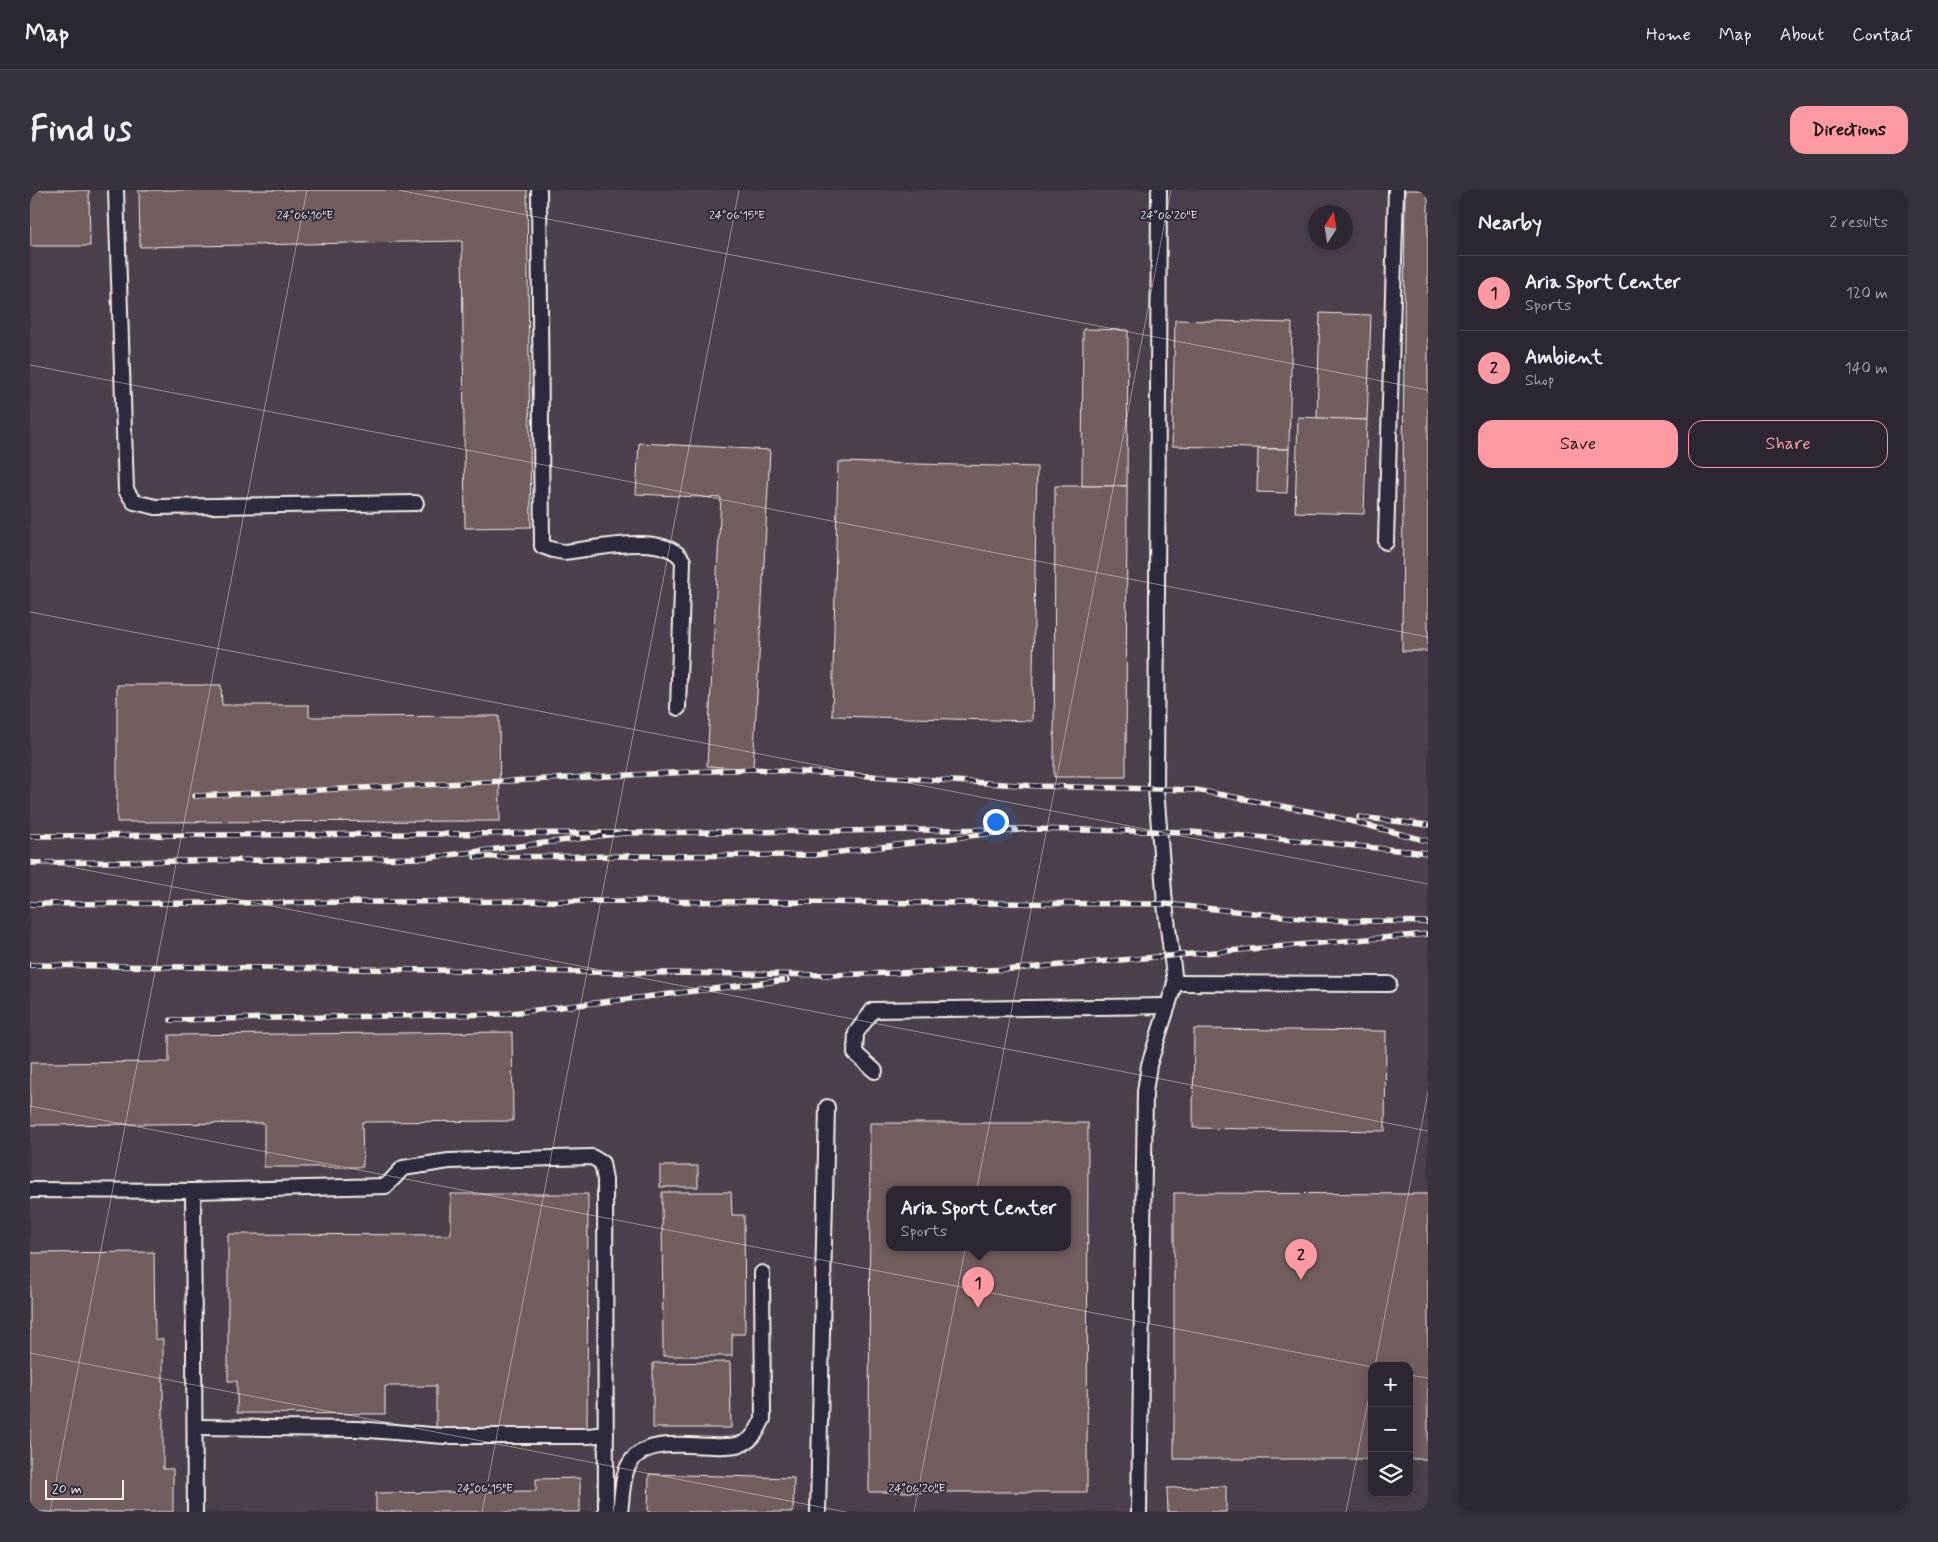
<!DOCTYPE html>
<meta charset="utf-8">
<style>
:root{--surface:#2d2733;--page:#39333f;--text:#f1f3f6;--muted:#a7a5ac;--line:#48444e;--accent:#ff9aa2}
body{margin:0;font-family:Mynerve,sans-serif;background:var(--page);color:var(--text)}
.controls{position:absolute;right:15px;bottom:15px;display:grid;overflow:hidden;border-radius:10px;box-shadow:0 2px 12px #0003}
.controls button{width:45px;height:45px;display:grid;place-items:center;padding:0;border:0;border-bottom:1px solid var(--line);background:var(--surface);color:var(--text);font:25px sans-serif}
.compass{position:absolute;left:1278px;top:15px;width:45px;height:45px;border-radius:50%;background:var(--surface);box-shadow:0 2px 12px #0003;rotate:11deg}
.scale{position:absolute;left:15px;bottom:12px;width:79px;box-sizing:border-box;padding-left:5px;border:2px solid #f4f1e8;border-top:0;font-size:14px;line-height:18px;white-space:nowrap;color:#f4f1e8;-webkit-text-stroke:4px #2f2a3d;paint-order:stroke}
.you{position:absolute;left:965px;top:631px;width:18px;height:18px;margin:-12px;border:4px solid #fff;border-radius:50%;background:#1a73e8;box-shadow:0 0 0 8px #1a73e833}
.badge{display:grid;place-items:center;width:32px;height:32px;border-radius:50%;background:var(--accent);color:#111;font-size:16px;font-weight:700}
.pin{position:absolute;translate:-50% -41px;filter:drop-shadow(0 1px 2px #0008)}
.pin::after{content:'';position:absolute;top:26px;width:18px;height:15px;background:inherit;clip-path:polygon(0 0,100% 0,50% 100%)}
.popup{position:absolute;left:856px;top:996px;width:185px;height:65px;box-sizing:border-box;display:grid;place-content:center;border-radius:10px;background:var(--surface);filter:drop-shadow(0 1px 4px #0005);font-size:16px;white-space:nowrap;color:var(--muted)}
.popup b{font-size:19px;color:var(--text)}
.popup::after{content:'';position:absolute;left:50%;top:100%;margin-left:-10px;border:10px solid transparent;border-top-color:var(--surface)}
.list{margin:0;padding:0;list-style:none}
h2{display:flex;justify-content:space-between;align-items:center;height:65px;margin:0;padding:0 20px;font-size:21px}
h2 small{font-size:16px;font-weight:400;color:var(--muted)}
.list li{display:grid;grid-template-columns:32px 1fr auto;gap:15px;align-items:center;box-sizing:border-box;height:75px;padding:0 20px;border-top:1px solid var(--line)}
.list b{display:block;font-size:19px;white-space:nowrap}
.list p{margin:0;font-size:16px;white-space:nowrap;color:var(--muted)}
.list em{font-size:16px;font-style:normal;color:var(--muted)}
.actions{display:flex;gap:10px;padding:15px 20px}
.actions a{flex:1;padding:11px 0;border:1px solid var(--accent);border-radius:15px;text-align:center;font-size:18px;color:var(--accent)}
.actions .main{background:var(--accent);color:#111}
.icon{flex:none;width:28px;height:28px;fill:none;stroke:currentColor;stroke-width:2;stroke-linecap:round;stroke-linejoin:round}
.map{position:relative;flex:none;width:1398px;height:1322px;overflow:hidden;border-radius:15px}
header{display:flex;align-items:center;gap:30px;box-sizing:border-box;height:70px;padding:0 25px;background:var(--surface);border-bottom:1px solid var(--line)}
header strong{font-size:24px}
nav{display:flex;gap:28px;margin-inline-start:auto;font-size:18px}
.intro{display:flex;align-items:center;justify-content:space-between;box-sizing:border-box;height:120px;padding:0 30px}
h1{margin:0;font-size:35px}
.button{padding:12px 22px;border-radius:15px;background:var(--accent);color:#111;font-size:18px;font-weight:700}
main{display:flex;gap:30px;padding:0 30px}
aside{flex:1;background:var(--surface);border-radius:15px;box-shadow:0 2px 12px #0003}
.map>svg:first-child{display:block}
</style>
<header>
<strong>Map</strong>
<nav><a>Home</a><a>Map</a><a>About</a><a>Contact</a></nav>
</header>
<div class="intro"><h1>Find us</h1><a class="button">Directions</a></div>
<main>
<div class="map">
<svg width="1398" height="1322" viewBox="0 0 1398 1322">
<rect width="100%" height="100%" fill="#3c3444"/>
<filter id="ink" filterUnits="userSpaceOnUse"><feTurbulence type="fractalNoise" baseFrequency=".02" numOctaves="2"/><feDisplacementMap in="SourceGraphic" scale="10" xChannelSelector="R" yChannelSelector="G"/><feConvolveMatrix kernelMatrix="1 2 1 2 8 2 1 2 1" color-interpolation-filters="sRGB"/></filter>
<g filter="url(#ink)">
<path fill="#4c404c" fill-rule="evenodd" d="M0 0H1398V1322H0ZM1286 22H1316V52H1286ZM859 999H1037V1057H859ZM1342 1176H1379V1303H1342Z"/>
<g fill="#725d5f" stroke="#f4f1e8" fill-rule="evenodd">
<polygon points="0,0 59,0 60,56 0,56"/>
<polygon points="109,0 497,0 501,337 435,338 432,51 110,57"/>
<polygon points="1375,0 1398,0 1398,461 1372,461"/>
<polygon points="1290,123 1341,125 1337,230 1287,228"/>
<polygon points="1145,130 1262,133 1259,259 1142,256"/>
<polygon points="1053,139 1098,140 1097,296 1052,296"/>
<polygon points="1268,227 1337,230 1334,324 1265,322"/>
<polygon points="609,253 740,260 723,579 677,576 691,308 606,304"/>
<polygon points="1228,259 1259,259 1257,303 1227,302"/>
<polygon points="808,272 1007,277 1002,531 802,526"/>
<polygon points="1025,296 1097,296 1096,587 1024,587"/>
<polygon points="87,495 191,495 192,515 279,515 279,527 469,526 470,631 87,632"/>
<polygon points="1164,839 1356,841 1355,941 1163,938"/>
<polygon points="482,842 483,931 332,932 333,977 234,977 234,933 0,935 0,873 139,872 139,845"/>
<path d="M840 933H1058L1057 1302H839ZM859 999H1037V1057H859Z"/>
<rect x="630" y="976" width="38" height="21"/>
<polygon points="632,1002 701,1002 702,1025 714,1025 715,1144 702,1144 702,1166 633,1166"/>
<polygon points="1144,1003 1398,1004 1398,1269 1379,1269 1379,1176 1342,1176 1342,1269 1144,1269"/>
<polygon points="421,1004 558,1004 557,1246 406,1246 406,1196 355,1196 355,1224 207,1223 207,1191 198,1191 198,1044 421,1045"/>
<polygon points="124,1062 125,1149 133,1149 133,1279 143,1279 143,1322 0,1322 0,1063"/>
<polygon points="700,1172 701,1238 623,1238 623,1173"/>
<polygon points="619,1284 764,1288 763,1322 618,1322"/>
<polygon points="550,1288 550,1322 346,1322 346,1303 506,1301 506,1289"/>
<polygon points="1196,1296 1196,1322 1138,1322 1137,1298"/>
</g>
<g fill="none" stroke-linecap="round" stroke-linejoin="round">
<g stroke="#f4f1e8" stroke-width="18">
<g id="service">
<polyline points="86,0 96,300 104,312 126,317 386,313"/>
<path d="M509 0 512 356 523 360 534 362C564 359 637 341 653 371L648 518"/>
<polyline points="1356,352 1366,0"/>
<polyline points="1145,793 1359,794"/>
<polyline points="845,881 825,863 826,843 843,820 1138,816"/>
<polyline points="0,1000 163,1001 165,1322"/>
<polyline points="163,1001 356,996 373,978 419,971 562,967 572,973 575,990 576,1322"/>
<polyline points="165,1237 327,1239 414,1246 558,1246 576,1244"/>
<path d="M590 1322C592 1308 592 1284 600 1273 620 1240 685 1264 714 1253 724 1249 729 1237 733 1229L732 1083"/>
<polyline points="788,1322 797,917"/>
<polyline points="1109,1322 1115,902 1119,875 1145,793 1135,714 1126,599 1129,0"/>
</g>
</g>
<use href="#service" stroke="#2f2a3d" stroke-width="14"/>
<g stroke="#f4f1e8" stroke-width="5.5">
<g id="rail">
<polyline points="165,606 723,579 1007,596 1166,600 1289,623 1398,651"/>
<polyline points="1329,627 1398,635"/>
<polyline points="996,639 1161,642 1263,650 1398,663"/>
<polyline points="0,646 594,643 395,668 0,673"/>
<polyline points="445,667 786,665 996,639 594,643"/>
<polyline points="0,714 553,711 1135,714 1291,730 1398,732"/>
<polyline points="0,775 801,785 984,779 1398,744"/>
<polyline points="141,830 473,824 757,790"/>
</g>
</g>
<use href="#rail" stroke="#2f2a3d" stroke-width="4" stroke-dasharray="11" stroke-linecap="butt"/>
</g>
</g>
<path fill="none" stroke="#f4f1e8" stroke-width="1" stroke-opacity="0.45" d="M368 0 1398 200M0 175 1398 447M0 422 1398 694M0 669 1398 941M0 916 1342 1177M0 1163 816 1322M1345 1176 1398 902M1379 1185 1398 1188M20 1322 277 0M452 1322 709 0M884 1322 1141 0M1316 1322 1342 1191"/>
<g font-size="12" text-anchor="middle" fill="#f4f1e8" stroke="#2f2a3d" stroke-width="4" stroke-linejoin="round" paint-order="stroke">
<text x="275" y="29">24°06'10"E</text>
<text x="707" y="29">24°06'15"E</text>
<text x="1139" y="29">24°06'20"E</text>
<text x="455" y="1302">24°06'15"E</text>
<text x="887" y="1302">24°06'20"E</text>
</g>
</svg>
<div class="controls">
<button>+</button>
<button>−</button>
<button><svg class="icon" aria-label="layers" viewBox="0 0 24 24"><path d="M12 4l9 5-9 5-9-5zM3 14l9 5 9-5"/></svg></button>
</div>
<svg class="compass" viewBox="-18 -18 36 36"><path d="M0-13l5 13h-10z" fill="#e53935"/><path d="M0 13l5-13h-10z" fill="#a7a5ac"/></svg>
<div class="scale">20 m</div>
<div class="you"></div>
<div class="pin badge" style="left:948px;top:1118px">1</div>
<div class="popup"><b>Aria Sport Center</b>Sports</div>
<div class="pin badge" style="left:1271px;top:1090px">2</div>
</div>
<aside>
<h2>Nearby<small>2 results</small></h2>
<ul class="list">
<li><span class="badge">1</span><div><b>Aria Sport Center</b><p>Sports</p></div><em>120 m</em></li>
<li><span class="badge">2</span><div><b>Ambient</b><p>Shop</p></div><em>140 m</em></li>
</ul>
<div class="actions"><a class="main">Save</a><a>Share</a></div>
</aside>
</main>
